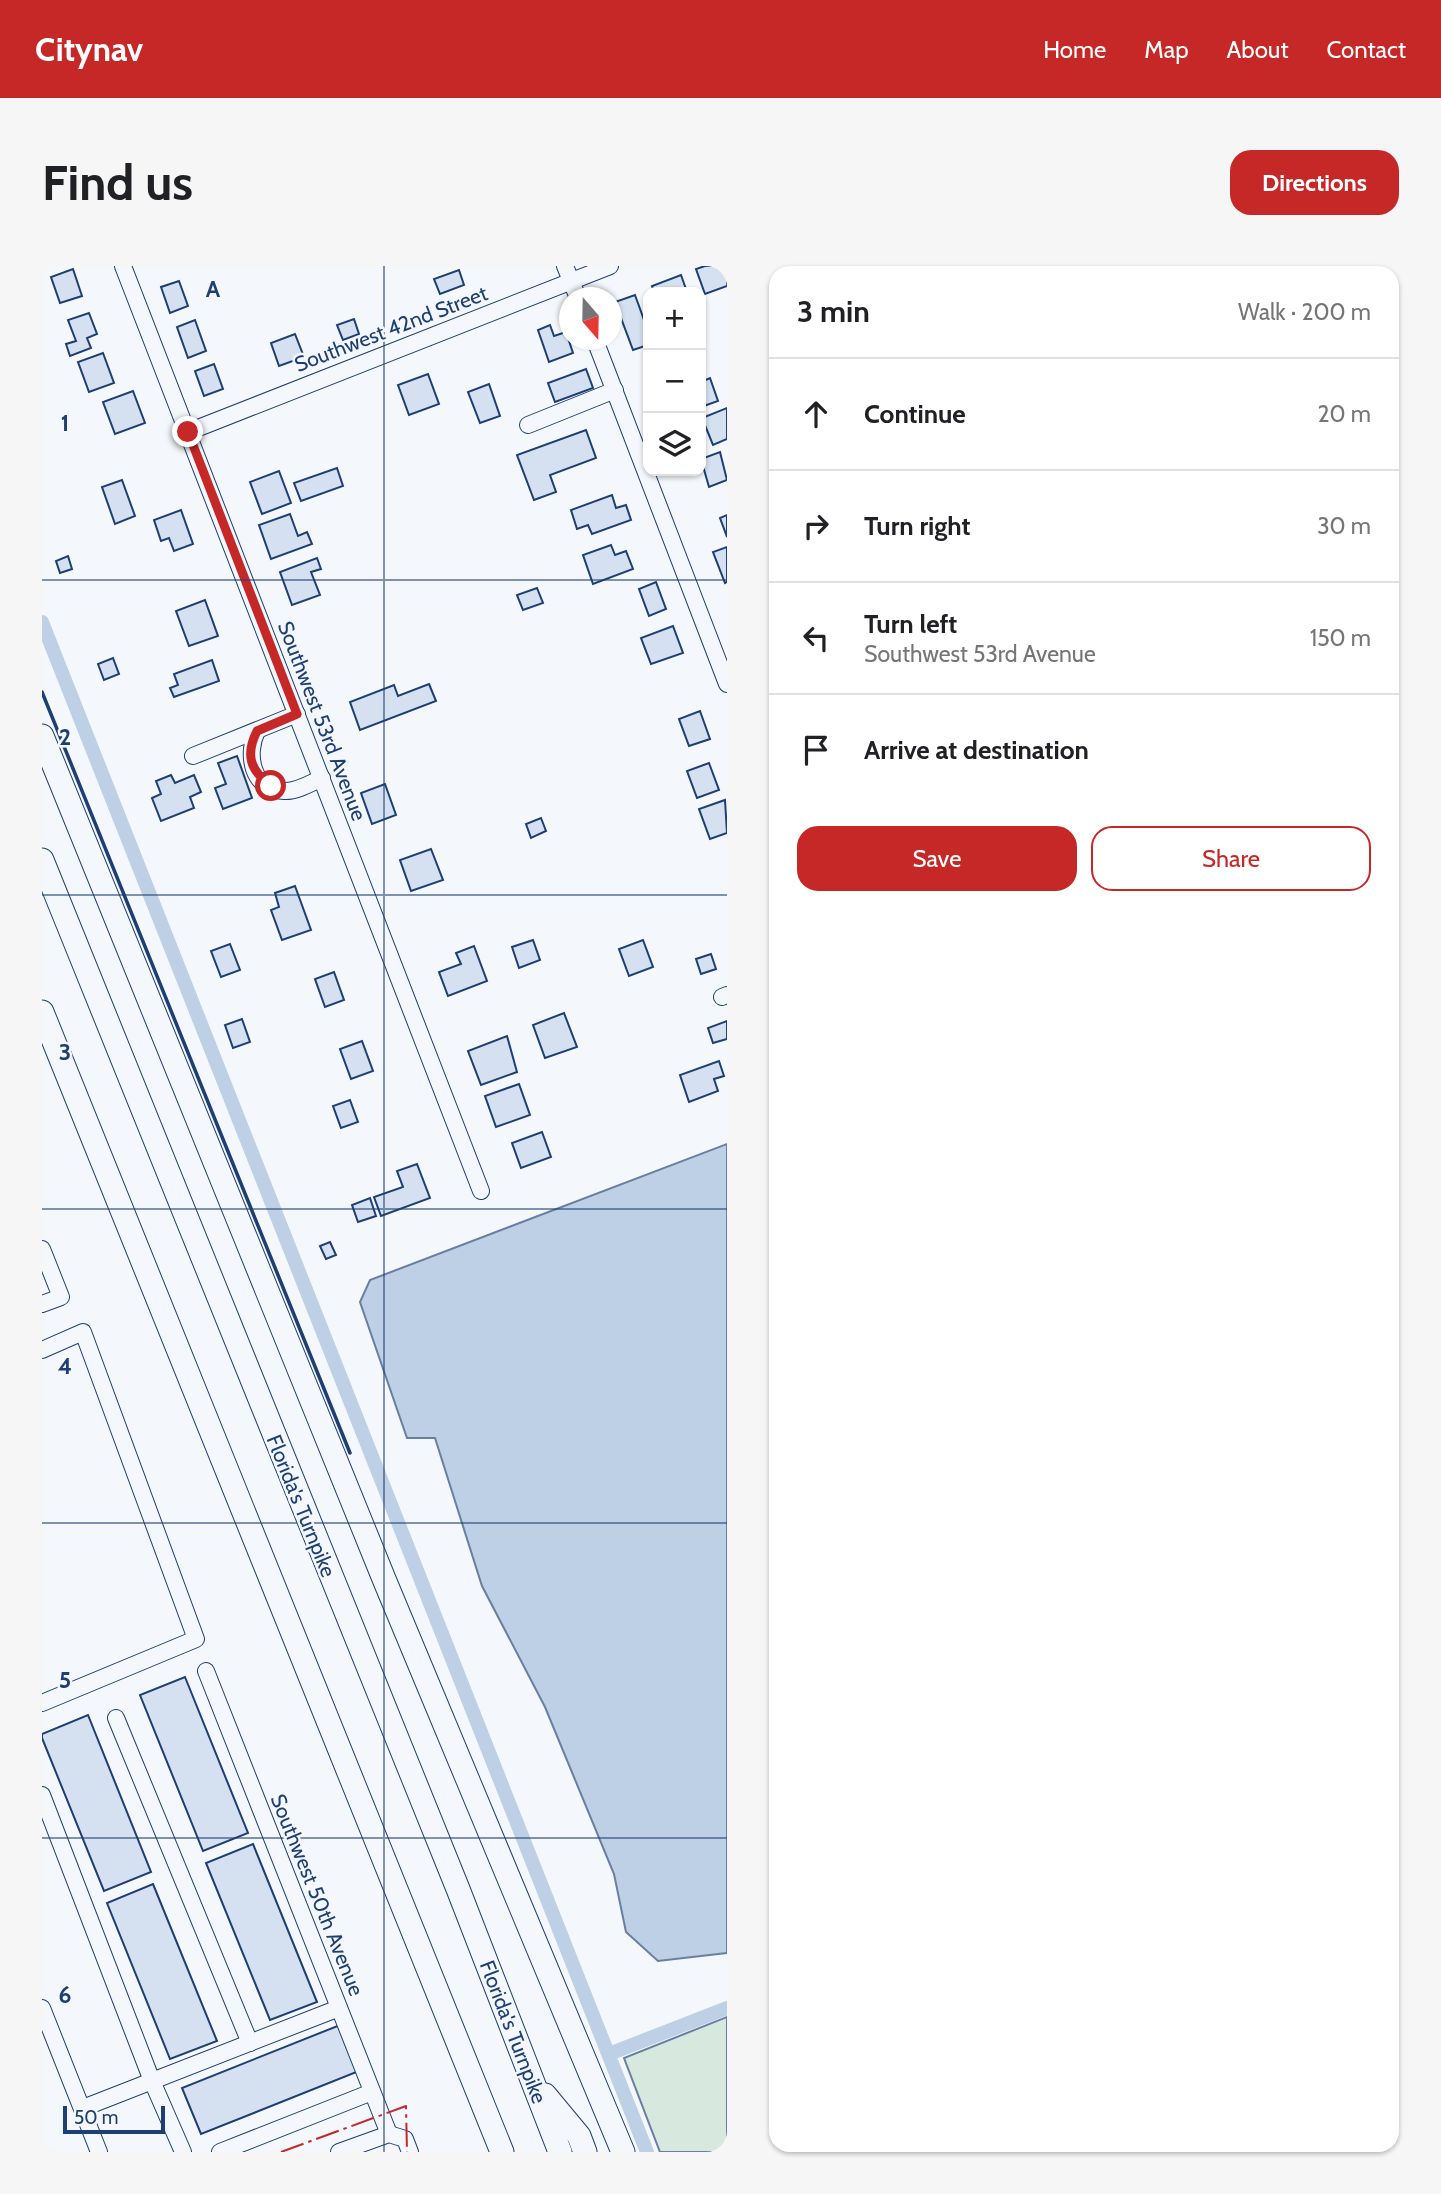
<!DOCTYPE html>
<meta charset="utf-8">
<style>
:root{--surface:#fff;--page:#f6f6f6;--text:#202124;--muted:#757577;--line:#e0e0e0;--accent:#c62828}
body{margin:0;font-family:Cabin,sans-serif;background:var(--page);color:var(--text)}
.controls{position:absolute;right:21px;top:21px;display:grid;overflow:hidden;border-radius:14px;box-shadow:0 2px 5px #0004}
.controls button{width:63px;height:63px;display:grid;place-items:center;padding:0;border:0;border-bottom:2px solid var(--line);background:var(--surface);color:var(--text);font:35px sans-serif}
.compass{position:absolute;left:517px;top:21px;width:63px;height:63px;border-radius:50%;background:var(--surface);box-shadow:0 2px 5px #0004;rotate:160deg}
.scale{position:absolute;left:21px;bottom:18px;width:102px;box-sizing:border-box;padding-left:7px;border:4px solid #1d3f73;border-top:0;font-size:19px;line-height:24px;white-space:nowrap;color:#1d3f73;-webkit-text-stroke:5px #f4f7fb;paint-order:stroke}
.stop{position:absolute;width:21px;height:21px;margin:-16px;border:5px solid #c62828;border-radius:50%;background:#fff}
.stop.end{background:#c62828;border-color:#fff;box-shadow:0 2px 7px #0008}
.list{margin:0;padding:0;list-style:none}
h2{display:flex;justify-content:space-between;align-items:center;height:91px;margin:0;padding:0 28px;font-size:30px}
h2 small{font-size:23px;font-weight:400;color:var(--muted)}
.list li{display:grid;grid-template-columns:46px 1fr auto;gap:21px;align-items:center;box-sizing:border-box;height:112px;padding:0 28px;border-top:2px solid var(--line)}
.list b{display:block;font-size:26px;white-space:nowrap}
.list p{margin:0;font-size:23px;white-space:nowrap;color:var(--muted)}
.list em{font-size:23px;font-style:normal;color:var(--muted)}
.actions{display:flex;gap:14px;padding:21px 28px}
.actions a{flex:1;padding:16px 0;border:2px solid var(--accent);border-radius:21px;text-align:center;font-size:24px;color:var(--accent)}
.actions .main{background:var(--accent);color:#fff}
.icon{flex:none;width:38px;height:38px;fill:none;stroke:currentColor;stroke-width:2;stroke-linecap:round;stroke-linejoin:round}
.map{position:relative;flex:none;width:685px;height:1886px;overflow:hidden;border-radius:21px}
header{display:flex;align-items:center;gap:42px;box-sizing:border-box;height:98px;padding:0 35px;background:var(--accent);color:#fff}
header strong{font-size:33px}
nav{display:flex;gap:38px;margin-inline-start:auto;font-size:24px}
.intro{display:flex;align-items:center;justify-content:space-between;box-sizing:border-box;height:168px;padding:0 42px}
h1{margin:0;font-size:49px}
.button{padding:18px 32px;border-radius:21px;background:var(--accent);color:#fff;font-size:24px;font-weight:700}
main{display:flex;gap:42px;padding:0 42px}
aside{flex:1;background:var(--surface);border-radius:21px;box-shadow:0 2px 5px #0004}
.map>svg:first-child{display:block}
</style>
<header>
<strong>Citynav</strong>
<nav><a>Home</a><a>Map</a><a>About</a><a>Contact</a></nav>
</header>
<div class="intro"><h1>Find us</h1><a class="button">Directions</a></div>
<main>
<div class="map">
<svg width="685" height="1886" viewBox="0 0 685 1886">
<rect width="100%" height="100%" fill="#f4f7fb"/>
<polygon fill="#d7e8df" stroke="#687fa3" stroke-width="2" points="685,1751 685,1886 618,1886 582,1792"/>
<polygon fill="#bed0e5" stroke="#687fa3" stroke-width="2" points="685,878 685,1687 616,1695 584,1666 572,1608 503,1441 440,1320 393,1172 365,1172 318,1036 328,1014"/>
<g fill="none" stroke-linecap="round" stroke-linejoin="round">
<g stroke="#bed0e5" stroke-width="14">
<polyline points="0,356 605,1886"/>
<polyline points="567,1788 685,1742"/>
</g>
</g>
<g fill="#d5e0f0" stroke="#1d3f73" stroke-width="2">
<polygon points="663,0 685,0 685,20 663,28 654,3"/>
<polygon points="31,3 40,30 18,37 9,11"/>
<polygon points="417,4 422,19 398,28 392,13"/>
<polygon points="639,9 645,26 612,26 610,20"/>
<polygon points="137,15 146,40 128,47 119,21"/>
<polygon points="593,29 606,65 606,79 591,84 573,36"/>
<polygon points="47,47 55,68 45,72 49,82 28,90 24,78 34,75 26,54"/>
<polygon points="312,53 317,68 301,74 295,59"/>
<polygon points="153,54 164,85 146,92 135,61"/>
<polygon points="508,59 512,70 524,66 531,87 507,96 496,64"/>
<polygon points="253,68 262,91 237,100 229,77"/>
<polygon points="61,87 72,117 47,126 36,96"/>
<polygon points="172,98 181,123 162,130 153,105"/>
<polygon points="544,103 551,122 513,136 506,117"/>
<polygon points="386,108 397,138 367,149 356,119"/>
<polygon points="668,112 676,135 659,141 659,116"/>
<polygon points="447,118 458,150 438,157 426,126"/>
<polygon points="91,125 103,157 73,168 61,136"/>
<polygon points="685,142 685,173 671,179 660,152"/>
<polygon points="544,164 554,192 508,209 514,226 492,234 475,189"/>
<polygon points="678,186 685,214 667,221 659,193"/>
<polygon points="295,202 301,220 259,235 252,217"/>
<polygon points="237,205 249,237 220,248 208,216"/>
<polygon points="80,214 93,250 73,258 60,221"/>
<polygon points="570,229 574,242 584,239 589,254 550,268 546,259 535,263 529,244"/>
<polygon points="139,244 151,278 132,285 127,272 119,275 112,254"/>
<polygon points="248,248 256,270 265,266 270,278 229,293 217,259"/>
<polygon points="685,249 685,271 678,252"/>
<polygon points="569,279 573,289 584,285 591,303 551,318 541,289"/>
<polygon points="685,281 685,316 683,317 671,286"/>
<polygon points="26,290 30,303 18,307 14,295"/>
<polygon points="275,292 279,303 269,306 278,329 250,339 238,306"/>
<polygon points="614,316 624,343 607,350 597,323"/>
<polygon points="495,322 501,337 481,344 475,329"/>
<polygon points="163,334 176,370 147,380 134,345"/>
<polygon points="631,360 641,387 609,398 599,372"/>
<polygon points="71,392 77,408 62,414 56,398"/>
<polygon points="170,394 177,415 132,431 128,422 136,419 132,408"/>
<polygon points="387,418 394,435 318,464 308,436 352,419 356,430"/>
<polygon points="658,445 668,473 647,480 637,453"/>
<polygon points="195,490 210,532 181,543 173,522 184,518 176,497"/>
<polygon points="667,497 677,524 655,532 645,505"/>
<polygon points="129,509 133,517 152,509 159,526 148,531 152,542 119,555 110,532 119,528 114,515"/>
<polygon points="343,518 354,549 330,558 319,527"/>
<polygon points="683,534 685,567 668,573 657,543"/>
<polygon points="499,552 504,565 489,572 484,558"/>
<polygon points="389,583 401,614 369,625 358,594"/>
<polygon points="253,620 269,664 240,674 229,644 237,641 233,627"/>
<polygon points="491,674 498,694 477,702 470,681"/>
<polygon points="601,674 611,701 587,710 577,683"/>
<polygon points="188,678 198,704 179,711 169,685"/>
<polygon points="432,680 445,715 406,730 397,706 419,698 414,687"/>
<polygon points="669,688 674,703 659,708 654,693"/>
<polygon points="292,706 302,734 283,741 273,713"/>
<polygon points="522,747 535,781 503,792 491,759"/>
<polygon points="200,753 208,776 191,782 183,759"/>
<polygon points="685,755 685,773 671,777 666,762"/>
<polygon points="465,770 475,806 439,819 426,785"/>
<polygon points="320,775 331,805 309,813 298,783"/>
<polygon points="677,795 682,810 672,813 676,825 647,836 638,809"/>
<polygon points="477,818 488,849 454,861 443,830"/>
<polygon points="308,834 316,856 299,862 291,840"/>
<polygon points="500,866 509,891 479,902 470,877"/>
<polygon points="375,898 388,932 339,950 332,931 361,921 355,905"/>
<polygon points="328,932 334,950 316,956 310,939"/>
<polygon points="288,976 294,989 284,993 278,980"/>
<polygon points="143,1411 206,1567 161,1585 98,1429"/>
<polygon points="46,1449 109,1606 62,1625 0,1472 0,1468"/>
<polygon points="211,1578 275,1736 228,1754 164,1597"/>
<polygon points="111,1618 175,1775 128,1793 65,1637"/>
<polygon points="298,1759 317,1805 159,1868 140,1822"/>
</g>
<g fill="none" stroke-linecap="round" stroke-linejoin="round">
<g stroke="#1d3f73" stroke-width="18">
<g id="minor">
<polyline points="81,0 439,925"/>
<polyline points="523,0 536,32"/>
<polyline points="553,74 685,418"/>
<polyline points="486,159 573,124"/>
<polyline points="146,166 568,0"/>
<path d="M215 465C204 487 209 524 242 525 254 526 269 517 280 512"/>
<polyline points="151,490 255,448"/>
<polyline points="680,731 685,729"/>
<polyline points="0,983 19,1031 0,1038"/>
<polyline points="0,1084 41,1066 154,1373 0,1437"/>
<polyline points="164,1405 347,1868"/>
<polyline points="74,1452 208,1777"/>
<polyline points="0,1529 110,1815 141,1886"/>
<polyline points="0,1742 57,1886"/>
<polyline points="41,1842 297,1742"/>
<polyline points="178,1886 330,1826"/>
<polyline points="297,1886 347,1868 363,1873 368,1886"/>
</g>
</g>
<g stroke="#1d3f73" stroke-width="25">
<g id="highway">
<polyline points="0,470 342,1313 581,1886"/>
<polyline points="0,594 416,1623 518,1886"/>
<polyline points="0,746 460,1886"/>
<polyline points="503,1829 537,1870 543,1886"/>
</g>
</g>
<use href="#minor" stroke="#f4f7fb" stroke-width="16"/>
<use href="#highway" stroke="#f4f7fb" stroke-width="23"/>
<polyline stroke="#1d3f73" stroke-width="3.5" points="0,426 308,1187"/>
<polyline stroke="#c62828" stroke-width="2" stroke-dasharray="24 5 3.5 5" stroke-linecap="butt" points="239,1886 364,1840 365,1886"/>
</g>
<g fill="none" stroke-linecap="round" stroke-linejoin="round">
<path stroke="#c62828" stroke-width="9" d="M146 166 255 448 215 465C203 489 208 504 229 520"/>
</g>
<path fill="none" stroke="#1d3f73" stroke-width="2" stroke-opacity="0.55" d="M342 0V1886M0 314H685M0 629H685M0 943H685M0 1257H685M0 1572H685"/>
<g text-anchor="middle" stroke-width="5" stroke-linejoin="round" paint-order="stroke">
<g font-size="21" fill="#1d3f73" stroke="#f4f7fb">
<text transform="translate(349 63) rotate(-21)" y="7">Southwest 42nd Street</text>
<text transform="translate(280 455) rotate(69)" y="7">Southwest 53rd Avenue</text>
<text transform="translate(259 1240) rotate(68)" y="7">Florida's Turnpike</text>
<text transform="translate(275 1629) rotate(68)" y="7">Southwest 50th Avenue</text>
<text transform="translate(471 1766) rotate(69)" y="7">Florida's Turnpike</text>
</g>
</g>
<g font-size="23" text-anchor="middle" font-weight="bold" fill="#1d3f73" stroke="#f4f7fb" stroke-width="5" stroke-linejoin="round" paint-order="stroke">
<text x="171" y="31">A</text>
<text x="23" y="165">1</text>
<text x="23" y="479">2</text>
<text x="23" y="794">3</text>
<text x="23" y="1108">4</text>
<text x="23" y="1422">5</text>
<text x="23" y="1737">6</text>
</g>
</svg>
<div class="controls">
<button>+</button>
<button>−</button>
<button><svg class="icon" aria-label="layers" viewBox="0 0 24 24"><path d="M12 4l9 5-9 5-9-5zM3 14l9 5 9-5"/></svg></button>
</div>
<svg class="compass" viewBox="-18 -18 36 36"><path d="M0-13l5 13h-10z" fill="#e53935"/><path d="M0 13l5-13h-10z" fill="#757577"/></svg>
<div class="scale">50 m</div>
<div class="stop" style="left:229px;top:520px"></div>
<div class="stop end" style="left:146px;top:166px"></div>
</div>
<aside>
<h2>3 min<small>Walk · 200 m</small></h2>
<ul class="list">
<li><svg class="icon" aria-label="ahead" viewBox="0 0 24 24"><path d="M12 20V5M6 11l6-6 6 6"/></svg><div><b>Continue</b></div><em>20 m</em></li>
<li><svg class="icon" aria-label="right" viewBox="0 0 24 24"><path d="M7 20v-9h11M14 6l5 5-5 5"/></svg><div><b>Turn right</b></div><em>30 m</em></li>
<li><svg class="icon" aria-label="left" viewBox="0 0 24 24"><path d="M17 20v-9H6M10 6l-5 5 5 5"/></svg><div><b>Turn left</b><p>Southwest 53rd Avenue</p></div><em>150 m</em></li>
<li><svg class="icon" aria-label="arrive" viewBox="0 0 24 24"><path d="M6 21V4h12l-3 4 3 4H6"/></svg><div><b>Arrive at destination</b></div></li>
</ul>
<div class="actions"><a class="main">Save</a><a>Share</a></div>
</aside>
</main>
